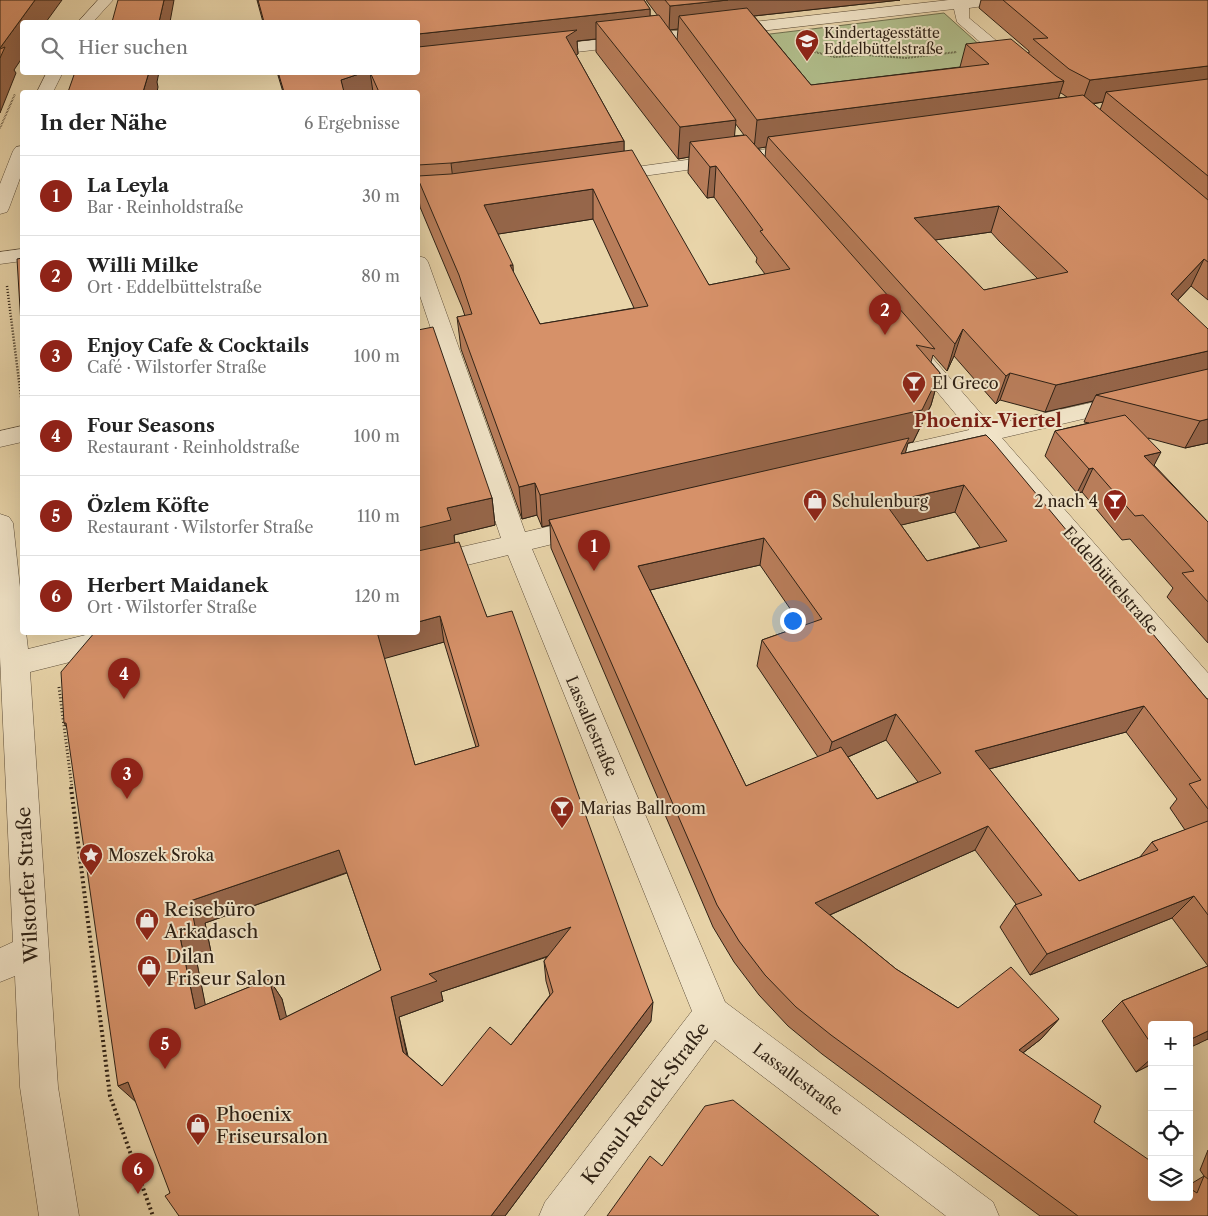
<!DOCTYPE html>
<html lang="de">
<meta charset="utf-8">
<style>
:root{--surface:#fff;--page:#f6f6f6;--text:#222;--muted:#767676;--line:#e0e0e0;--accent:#8f2418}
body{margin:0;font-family:"Libre Caslon Text",serif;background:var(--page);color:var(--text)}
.controls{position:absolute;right:15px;bottom:15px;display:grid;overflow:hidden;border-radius:5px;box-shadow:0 5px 20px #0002}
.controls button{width:45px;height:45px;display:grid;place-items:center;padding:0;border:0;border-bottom:1px solid var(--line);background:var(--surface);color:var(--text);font:25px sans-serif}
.you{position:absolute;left:792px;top:620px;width:18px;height:18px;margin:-12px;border:4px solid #fff;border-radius:50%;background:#1a73e8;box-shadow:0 0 0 8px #1a73e833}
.badge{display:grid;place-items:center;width:32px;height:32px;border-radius:50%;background:var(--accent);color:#fff;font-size:16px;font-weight:700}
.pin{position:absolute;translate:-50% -41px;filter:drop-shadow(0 1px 2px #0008)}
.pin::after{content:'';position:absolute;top:26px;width:18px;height:15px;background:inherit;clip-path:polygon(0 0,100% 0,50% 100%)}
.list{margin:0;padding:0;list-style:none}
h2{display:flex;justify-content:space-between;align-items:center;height:65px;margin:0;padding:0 20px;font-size:21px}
h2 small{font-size:16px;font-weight:400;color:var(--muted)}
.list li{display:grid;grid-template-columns:32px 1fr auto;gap:15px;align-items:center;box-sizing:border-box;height:80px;padding:0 20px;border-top:1px solid var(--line)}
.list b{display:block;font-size:19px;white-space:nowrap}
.list p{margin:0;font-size:16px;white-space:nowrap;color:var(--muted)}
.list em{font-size:16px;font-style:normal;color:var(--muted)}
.icon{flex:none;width:28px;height:28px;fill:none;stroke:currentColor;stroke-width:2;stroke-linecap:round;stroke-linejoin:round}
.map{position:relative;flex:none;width:1208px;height:1216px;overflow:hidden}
.search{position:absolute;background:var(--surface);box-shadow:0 5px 20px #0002;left:20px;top:20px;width:400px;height:55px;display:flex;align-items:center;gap:12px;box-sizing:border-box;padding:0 18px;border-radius:5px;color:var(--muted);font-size:19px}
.panel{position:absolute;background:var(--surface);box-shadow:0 5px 20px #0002;left:20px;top:90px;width:400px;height:545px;border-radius:5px}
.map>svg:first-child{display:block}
</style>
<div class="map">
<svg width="1208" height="1216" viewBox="0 0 1208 1216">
<rect width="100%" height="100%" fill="#e9d5aa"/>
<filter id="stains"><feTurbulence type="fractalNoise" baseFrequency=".004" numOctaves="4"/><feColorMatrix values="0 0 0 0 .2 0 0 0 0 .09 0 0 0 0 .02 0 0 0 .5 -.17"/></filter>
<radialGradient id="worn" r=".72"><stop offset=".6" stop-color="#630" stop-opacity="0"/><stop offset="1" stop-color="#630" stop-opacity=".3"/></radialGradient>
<polygon fill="#b1be8c" stroke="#707050" points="944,13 1003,66 791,93 737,38"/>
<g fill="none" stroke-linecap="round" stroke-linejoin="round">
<g stroke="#5d4e3a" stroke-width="1">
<g id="minor">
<polygon points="98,0 113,0 93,22 78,22"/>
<polygon points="949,0 1005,0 998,4 969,8 969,18 1023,63 1025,66 1023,69 1011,69 957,22 954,9 541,56 533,51 541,46"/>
<polygon points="47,72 63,72 53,92 37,92"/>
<polygon points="803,144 809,145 812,149 809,153 607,181 601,180 598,176 601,172 607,171"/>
<polygon points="22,146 22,173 9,208 7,212 0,214 0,184 13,151 16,147"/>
<polygon points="22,249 22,261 0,264 0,252"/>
<polygon points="418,256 425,258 428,262 525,532 585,518 594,520 598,527 594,534 532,549 725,1002 993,1202 999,1216 946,1216 715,1040 584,1216 539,1216 545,1202 692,1011 508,555 418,577 418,557 501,538 418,290"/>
<polygon points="914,344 922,346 991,425 1126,395 1134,397 1138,402 1134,407 1002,438 1208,673 1208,705 1198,701 980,443 868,469 859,467 856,461 859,455 969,430 903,351 906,346"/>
<polygon points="22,426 22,442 0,447 0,431"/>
<polygon points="0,514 9,517 13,523 22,606 22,632 26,632 28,649 98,632 160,632 156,640 146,643 30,672 58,1087 79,1216 39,1216 20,1087 15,976 0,982 0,948 13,942 0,657"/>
</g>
</g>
<g stroke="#2e2115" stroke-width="2" stroke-dasharray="0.5 1" stroke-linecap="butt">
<polyline points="807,50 835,57 867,55 906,58 957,52"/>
<polyline points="0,128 15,94"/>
</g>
<polyline stroke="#2e2115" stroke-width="2.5" stroke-dasharray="1 2" stroke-linecap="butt" points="7,286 22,405"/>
<polyline stroke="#2e2115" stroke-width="3" stroke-dasharray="1 2.5" stroke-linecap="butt" points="59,687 72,788"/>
<polyline stroke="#2e2115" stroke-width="4" stroke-dasharray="2 3" stroke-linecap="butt" points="71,787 110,1096 153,1216"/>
<use href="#minor" fill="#f1e4c8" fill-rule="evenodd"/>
</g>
<g fill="#b87d5a" stroke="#2e2115" fill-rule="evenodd">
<path d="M257 0H644L650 9V16H658L646 0H900L754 16 811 85 960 67 966 44 1029 53V51L979 8 981 0H1208V300L1191 286 1178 300 1208 443 1185 448 1148 438 1154 465 1208 522V643L1167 597 1173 588 1130 539 1122 540 1082 492 1077 493 1045 456 1055 431 1089 423 1084 422 1093 401 1045 412 1000 400 996 404 954 356 947 371 933 355 931 362 940 373 931 405 913 442 908 443 905 453 986 435 1207 699H1208V1039L1202 1041 1198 1044 1152 1025V1064L1136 1072 1102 1021 1122 1001 1208 966 1172 918 1030 975 1000 927 1015 905 1016 904 975 850 830 915 896 969 958 1008 1059 1019 1041 1039 1023 1053 1094 1122 1189 1197V1185L1204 1176 1200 1170 1208 1150V1216H1040L822 1054 788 1026 759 995 734 962 713 927 551 548 550 525 542 527 537 515 522 519 461 349 457 317 465 316 462 307 420 207 418 191V192V92H283L277 72H418V22H263ZM678 29 677 40 670 30ZM596 39V52L678 159 689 157 688 173 707 198 714 197 757 258 756 262 765 274 709 285 624 151V141L576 55 578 54 577 41ZM1060 93H1061L1067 97 1058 98ZM1103 102 1100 110 1093 104ZM735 123 744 135 734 136ZM766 147 765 157 758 148ZM593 219 634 308 540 324 514 274 498 234ZM991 232 999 241 1038 279 984 290 935 240ZM955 512 980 547 927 561 901 525ZM760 565 802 626 762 640 757 666 818 757 746 786 650 590ZM1126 732 1177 799 1170 808 1185 830 1152 842 1140 857 1079 881 989 769ZM886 740 918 782 877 799 848 757Z"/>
<path d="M418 330 492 498 495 525 454 535 455 543 487 617 651 1021 505 1216H179L170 1193 67 728 64 723 418 632ZM444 642 476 747 415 765 384 658ZM347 873 381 970 286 1017 282 999 269 979 205 1005 196 958 211 952 205 923ZM547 957 544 961 546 981 550 995 511 1045 442 1086 408 1056 399 1017 443 1001 441 992Z"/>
</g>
<g fill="#96664a" stroke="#2e2115">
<polygon points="35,0 62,0 46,22 22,22 22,58 14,70 16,73 0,113 0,48"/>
<polygon points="164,0 174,0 170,22 159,22"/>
<polygon points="728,0 900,0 735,18 679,16 678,29 669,30 670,6"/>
<polygon points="650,9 650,32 596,22 596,39 577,41 578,54 567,61 418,59 418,34"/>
<polygon points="1208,66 1208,89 1106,92 1103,102 1081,105 1090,80"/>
<polygon points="149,72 159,72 157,82 158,87 157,92 143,92"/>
<polygon points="365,72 370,72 373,92 343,92 341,80"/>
<polygon points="1064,81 1055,109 768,137 766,147 754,149 757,120"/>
<polygon points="736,120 733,152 690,142 689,157 678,159 680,127"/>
<polygon points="624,141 624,166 454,189 451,163"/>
<polygon points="716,166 714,197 707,198 710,167"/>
<polygon points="593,189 593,219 486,236 484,205"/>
<polygon points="999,206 991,232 907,244 914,218"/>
<polygon points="1204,259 1191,286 1159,320 1171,294"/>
<polygon points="510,265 513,265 515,296"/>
<polygon points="963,329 954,356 947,371 955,344"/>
<polygon points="1208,351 1208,374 1096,395 1093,401 1045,412 1056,385"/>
<polygon points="940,373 931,405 913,442 908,443 902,466 549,520 550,525 542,527 540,495"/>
<polygon points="1010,373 1000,400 996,404 1006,376"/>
<polygon points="1208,419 1208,443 1185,448 1200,421"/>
<polygon points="1161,452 1148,477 1144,456"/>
<polygon points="1093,468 1082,492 1077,493 1089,469"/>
<polygon points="535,483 537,515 522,519 519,487"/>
<polygon points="964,485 955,512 877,531 885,503"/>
<polygon points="492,498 495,525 454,535 455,547 418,556 418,528 447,508"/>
<polygon points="764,538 760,565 637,593 638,566"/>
<polygon points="440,616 444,642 383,659 376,633 418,632 418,622"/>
<polygon points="1144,706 1126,732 963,776 975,751"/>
<polygon points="896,714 886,740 825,767 832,742"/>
<polygon points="988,826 975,850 807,925 815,903"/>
<polygon points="339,850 348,872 205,923 211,952 196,958 210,1028 195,1009 180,937 190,901"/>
<polygon points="1194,896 1172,918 1030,975 1047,954"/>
<polygon points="571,927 572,948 441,992 443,1001 399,1017 410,1070 403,1052 391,997 429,974"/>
<polygon points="269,979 282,999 292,1038 280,1020"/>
<polygon points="653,1002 651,1021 505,1216 491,1216"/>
<polygon points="1059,1019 1041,1039 1003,1068 1019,1050"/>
<polygon points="1208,1031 1208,1039 1189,1048 1189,1040"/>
<polygon points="1152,1058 1152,1064 1136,1072"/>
<polygon points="128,1082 137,1103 118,1086"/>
</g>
<g fill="#d69169" stroke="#2e2115" fill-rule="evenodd">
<polygon points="0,0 35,0 0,48"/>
<polygon points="118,0 164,0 159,22 112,22"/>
<polygon points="258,0 644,0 650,9 418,34 418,22 264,22"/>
<polygon points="665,0 728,0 670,6"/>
<polygon points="1003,0 1208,0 1208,66 1090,80 1069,69 1033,39 1048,38"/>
<polygon points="747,8 811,85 989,64 966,44 1011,39 1056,76 1064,81 757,120 679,16"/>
<polygon points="659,15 736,120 680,127 596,22"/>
<polygon points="577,30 566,37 624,141 451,163 418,165 418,92 379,92 370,72 418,72 418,47"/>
<polygon points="5,47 0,58 0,49"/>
<polygon points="75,72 149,72 143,92 68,92"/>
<polygon points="278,72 365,72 341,80 344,92 284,92"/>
<polygon points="1208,79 1208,176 1106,92"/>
<path d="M1083 95 1208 200V262L1204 259 1171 294 1208 329V351L1056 385 1010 373 1006 376 963 329 955 344 768 137ZM999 206 1008 215 1068 272 984 290 914 218Z"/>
<path d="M746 135 935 349 916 345 940 373 922 410 540 495 535 483 519 487 457 317 472 314 459 275 418 179V176L451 174 632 150 709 285 790 269 760 231 763 230 716 166 710 167 690 142ZM593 189 648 306 540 324 510 265H513L484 205Z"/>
<polygon points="22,258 22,341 17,259"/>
<polygon points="433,327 492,498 447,508 451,520 418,528 418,330"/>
<polygon points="1208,369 1208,419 1200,421 1096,395"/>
<polygon points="1125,415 1161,452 1144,456 1208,522 1208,602 1182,573 1194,571 1143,515 1135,516 1093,468 1089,469 1055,431"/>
<path d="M986 435 993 442 1207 699H1208V809L1189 784 1201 780 1144 706 975 751 1079 881 1158 850 1152 842 1208 821V915L1194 896 1047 954 1015 905 1042 895 988 826 815 903 896 969 958 1008 1011 967 1059 1019 1019 1050 1101 1106 1094 1122 1152 1162V1197H1189V1188L1197 1193 1204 1176 1208 1179V1216H1078L831 1035 796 1007 765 975 739 941 717 905 549 520 909 438 901 454ZM964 485 1007 541 927 561 885 503ZM764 538 822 619 762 640 832 742 896 714 941 773 877 799 841 747 746 786 638 566Z"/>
<path d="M459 542 487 617 512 611 653 1002 491 1216H179L165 1196 170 1193 128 1082 118 1086 66 723H64L61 672 95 632H377L415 765 479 746 440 616 418 622V551ZM339 850 381 970 280 1020 269 979 195 1009 180 937 196 931 190 901ZM571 927 544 961 553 992 511 1045 490 1027 442 1086 403 1052 391 997 437 981 429 974Z"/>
<polygon points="1208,966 1208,1031 1189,1040 1189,1025 1152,1025 1152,1045 1122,1001"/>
<polygon points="733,1100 879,1216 607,1216 650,1156 662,1166 705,1106"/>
</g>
<defs>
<g id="school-pin" transform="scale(1.25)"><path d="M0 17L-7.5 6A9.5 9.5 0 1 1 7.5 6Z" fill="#8f2418" stroke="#f1e4c8"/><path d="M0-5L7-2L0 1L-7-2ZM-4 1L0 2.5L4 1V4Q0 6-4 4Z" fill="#fff"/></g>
<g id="bar-pin" transform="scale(1.25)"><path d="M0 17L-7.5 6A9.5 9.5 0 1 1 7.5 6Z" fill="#8f2418" stroke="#f1e4c8"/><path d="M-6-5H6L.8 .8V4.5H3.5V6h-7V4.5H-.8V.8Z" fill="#fff"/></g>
<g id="shop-pin" transform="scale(1.25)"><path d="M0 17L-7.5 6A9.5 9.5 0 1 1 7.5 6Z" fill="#8f2418" stroke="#f1e4c8"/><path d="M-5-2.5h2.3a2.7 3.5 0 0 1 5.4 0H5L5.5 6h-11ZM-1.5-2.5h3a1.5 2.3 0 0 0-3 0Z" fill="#fff"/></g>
<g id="sight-pin" transform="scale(1.25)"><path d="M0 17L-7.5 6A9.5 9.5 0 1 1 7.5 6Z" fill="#8f2418" stroke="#f1e4c8"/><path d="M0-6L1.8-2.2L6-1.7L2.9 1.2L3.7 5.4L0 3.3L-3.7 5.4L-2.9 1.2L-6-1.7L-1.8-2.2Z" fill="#fff"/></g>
</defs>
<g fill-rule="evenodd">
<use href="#school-pin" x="807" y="41"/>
<use href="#bar-pin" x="914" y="383"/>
<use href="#shop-pin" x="815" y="501"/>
<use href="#bar-pin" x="1115" y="501"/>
<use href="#bar-pin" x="562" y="808"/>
<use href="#sight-pin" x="91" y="855"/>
<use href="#shop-pin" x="147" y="920"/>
<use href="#shop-pin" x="149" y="967"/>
<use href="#shop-pin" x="198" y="1125"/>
</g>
<g text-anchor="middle" stroke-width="4" stroke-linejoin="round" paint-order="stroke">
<g font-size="14" fill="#2e2115" stroke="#f1e4c8" text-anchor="start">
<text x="824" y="38">Kindertagesstätte<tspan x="824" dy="16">Eddelbüttelstraße</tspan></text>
</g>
<g font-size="16" fill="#2e2115" stroke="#f1e4c8" text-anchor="start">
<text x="932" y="389">El Greco</text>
<text x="832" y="507">Schulenburg</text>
<text x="1098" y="507" text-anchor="end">2 nach 4</text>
<text x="580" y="814">Marias Ballroom</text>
<text x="108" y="861">Moszek Sroka</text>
</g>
<g font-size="16" fill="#2e2115" stroke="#f1e4c8">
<text transform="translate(1111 580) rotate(49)" y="6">Eddelbüttelstraße</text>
<text transform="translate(592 726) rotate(67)" y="6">Lassallestraße</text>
<text transform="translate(798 1079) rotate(37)" y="6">Lassallestraße</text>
</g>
<g font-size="18" font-weight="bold" fill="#7a1f14" stroke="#f1e4c8">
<text x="988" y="427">Phoenix-Viertel</text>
</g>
<g font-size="19" fill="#2e2115" stroke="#f1e4c8">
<text transform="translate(27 885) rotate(-93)" y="7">Wilstorfer Straße</text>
<text transform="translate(645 1103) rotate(-53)" y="7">Konsul-Renck-Straße</text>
</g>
<g font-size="19" fill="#2e2115" stroke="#f1e4c8" text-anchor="start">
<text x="164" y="916">Reisebüro<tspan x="164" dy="22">Arkadasch</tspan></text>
<text x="166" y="963">Dilan<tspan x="166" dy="22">Friseur Salon</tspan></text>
<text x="216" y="1121">Phoenix<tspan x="216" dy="22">Friseursalon</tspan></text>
</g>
</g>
<rect width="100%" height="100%" filter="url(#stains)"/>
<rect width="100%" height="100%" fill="url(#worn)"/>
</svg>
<div class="controls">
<button>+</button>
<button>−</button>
<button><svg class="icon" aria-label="locate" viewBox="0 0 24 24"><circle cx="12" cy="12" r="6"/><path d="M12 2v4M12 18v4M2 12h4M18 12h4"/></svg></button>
<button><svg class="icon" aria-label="layers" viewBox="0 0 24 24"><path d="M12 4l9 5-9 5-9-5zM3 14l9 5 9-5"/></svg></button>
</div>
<div class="you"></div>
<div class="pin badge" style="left:594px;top:571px">1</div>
<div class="pin badge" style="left:885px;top:335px">2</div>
<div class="pin badge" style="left:127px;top:799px">3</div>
<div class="pin badge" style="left:124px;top:699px">4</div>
<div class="pin badge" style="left:165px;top:1069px">5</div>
<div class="pin badge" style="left:138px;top:1194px">6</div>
<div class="search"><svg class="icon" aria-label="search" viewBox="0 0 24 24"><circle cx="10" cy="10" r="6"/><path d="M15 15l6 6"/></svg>Hier suchen</div>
<section class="panel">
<h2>In der Nähe<small>6 Ergebnisse</small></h2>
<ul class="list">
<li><span class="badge">1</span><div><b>La Leyla</b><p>Bar · Reinholdstraße</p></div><em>30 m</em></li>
<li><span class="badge">2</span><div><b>Willi Milke</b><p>Ort · Eddelbüttelstraße</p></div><em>80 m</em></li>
<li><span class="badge">3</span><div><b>Enjoy Cafe &amp; Cocktails</b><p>Café · Wilstorfer Straße</p></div><em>100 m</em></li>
<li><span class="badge">4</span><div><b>Four Seasons</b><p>Restaurant · Reinholdstraße</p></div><em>100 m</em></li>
<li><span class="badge">5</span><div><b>Özlem Köfte</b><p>Restaurant · Wilstorfer Straße</p></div><em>110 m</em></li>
<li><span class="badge">6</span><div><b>Herbert Maidanek</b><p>Ort · Wilstorfer Straße</p></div><em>120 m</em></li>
</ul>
</section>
</div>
